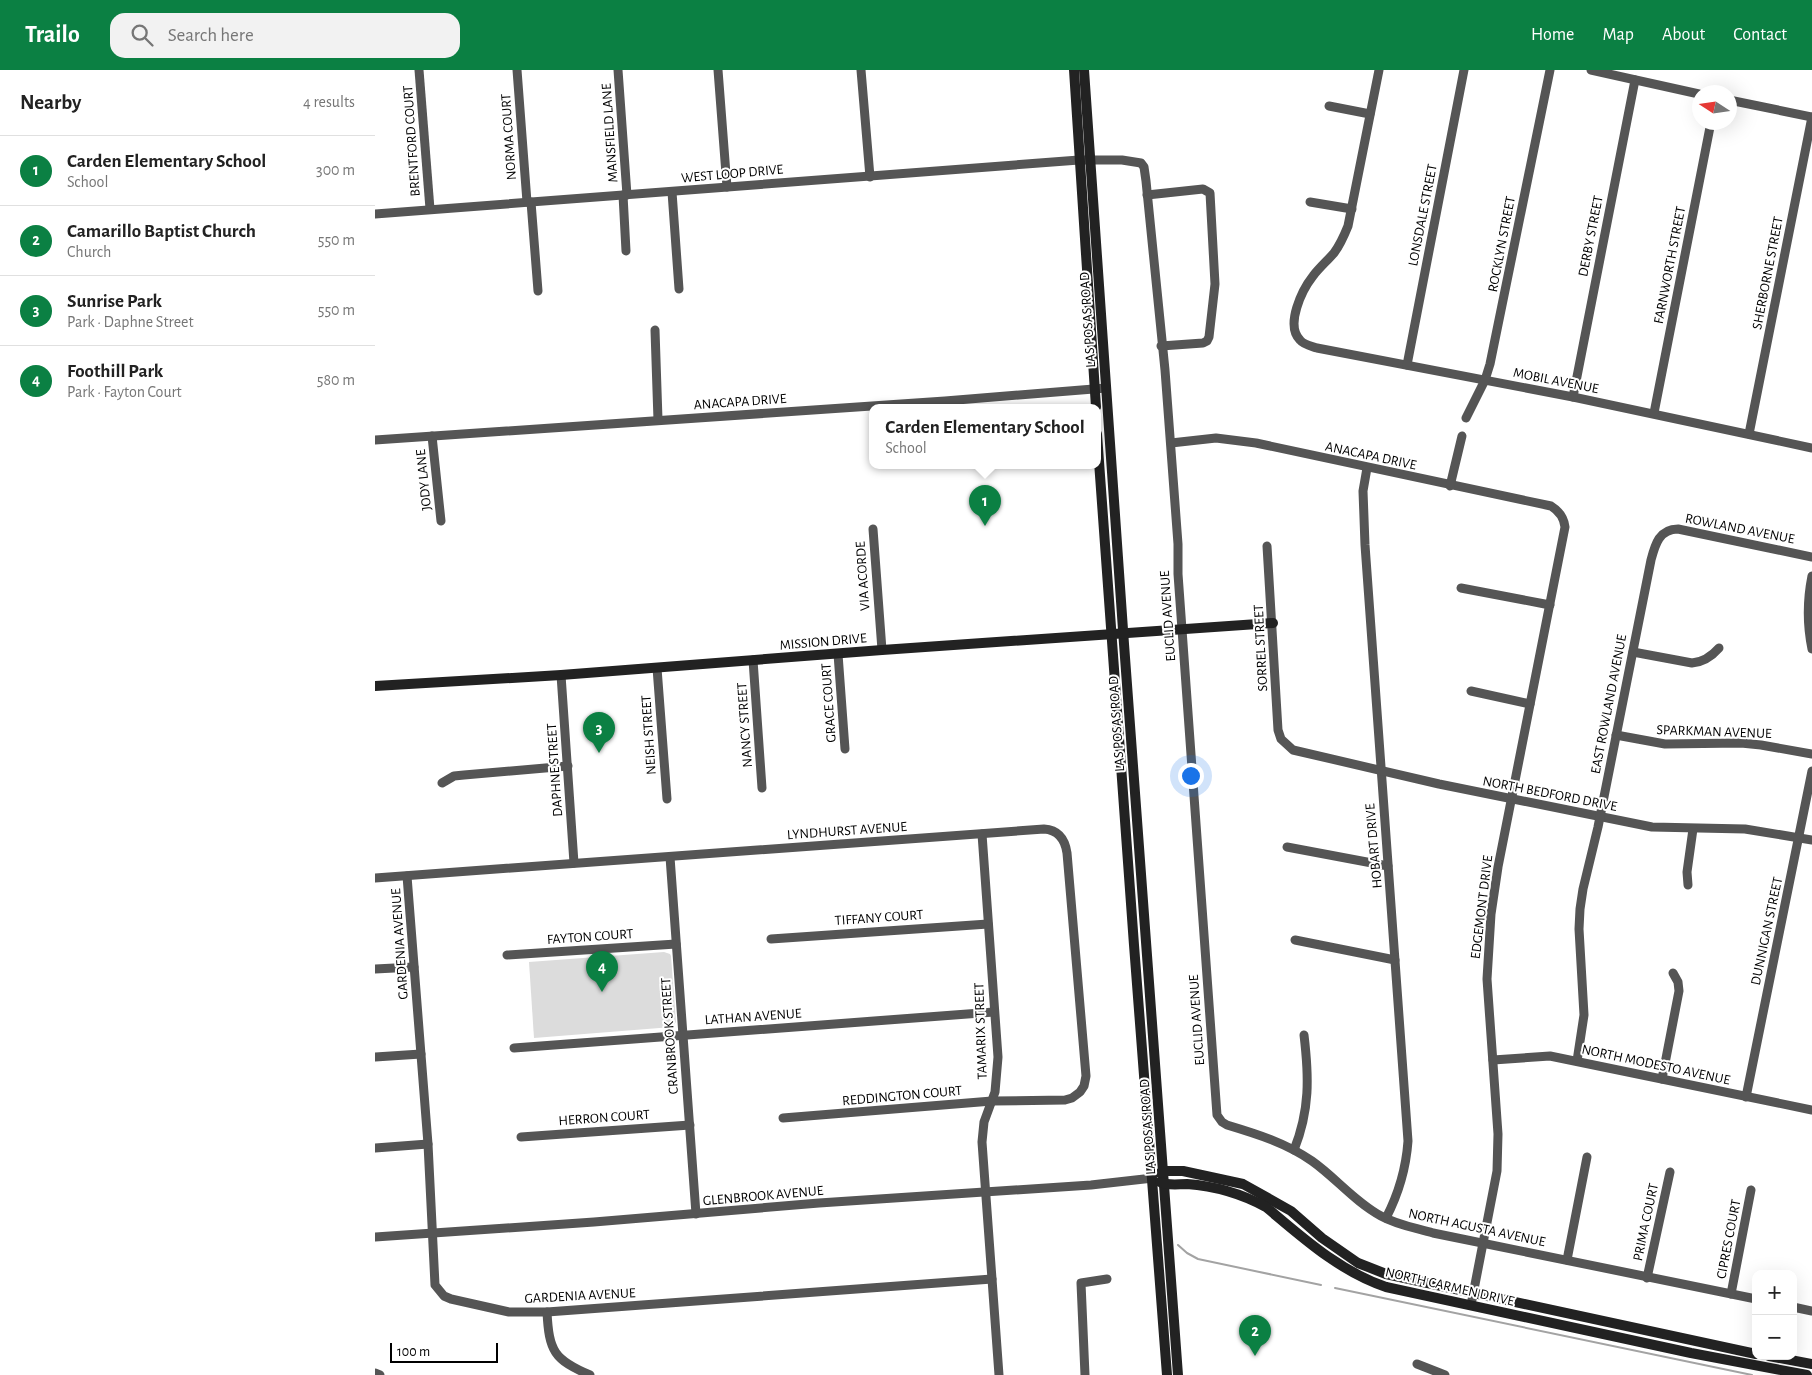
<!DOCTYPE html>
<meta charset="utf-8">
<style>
:root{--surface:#fff;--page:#f2f2f2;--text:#222;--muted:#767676;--line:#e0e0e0;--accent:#0b8043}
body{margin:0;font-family:"Alegreya Sans",sans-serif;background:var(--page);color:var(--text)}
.controls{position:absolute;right:15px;bottom:15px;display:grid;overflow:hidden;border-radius:10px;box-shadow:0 5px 20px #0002}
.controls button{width:45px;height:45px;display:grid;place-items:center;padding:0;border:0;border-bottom:1px solid var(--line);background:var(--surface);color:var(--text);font:25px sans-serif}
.compass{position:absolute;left:1317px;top:15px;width:45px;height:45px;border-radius:50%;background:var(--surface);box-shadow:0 5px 20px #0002;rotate:282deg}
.scale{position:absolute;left:15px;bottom:12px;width:108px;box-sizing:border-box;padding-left:5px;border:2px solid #000;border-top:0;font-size:14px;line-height:18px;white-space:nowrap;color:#000;-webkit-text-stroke:4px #fff;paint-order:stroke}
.you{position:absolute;left:815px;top:705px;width:18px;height:18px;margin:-12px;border:4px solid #fff;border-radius:50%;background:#1a73e8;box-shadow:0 0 0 8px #1a73e833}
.badge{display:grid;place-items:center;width:32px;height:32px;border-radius:50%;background:var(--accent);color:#fff;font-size:16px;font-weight:700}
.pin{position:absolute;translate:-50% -41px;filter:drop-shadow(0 1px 2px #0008)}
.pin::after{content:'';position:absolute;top:26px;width:18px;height:15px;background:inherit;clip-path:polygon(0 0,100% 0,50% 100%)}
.popup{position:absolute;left:494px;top:334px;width:232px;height:65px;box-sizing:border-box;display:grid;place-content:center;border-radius:10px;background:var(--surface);filter:drop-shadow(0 1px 4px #0005);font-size:16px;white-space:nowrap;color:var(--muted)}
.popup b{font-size:19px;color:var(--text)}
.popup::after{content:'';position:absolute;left:50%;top:100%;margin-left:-10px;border:10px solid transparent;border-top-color:var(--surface)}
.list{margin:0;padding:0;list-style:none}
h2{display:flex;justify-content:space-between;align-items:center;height:65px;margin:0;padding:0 20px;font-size:21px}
h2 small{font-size:16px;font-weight:400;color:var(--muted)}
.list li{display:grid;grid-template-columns:32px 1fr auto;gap:15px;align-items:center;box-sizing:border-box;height:70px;padding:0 20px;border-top:1px solid var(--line)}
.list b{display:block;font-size:19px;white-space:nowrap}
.list p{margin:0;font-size:16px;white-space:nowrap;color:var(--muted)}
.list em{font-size:16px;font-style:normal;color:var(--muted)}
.icon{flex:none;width:28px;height:28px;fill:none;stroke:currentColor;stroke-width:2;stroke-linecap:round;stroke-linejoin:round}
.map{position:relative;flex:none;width:1437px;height:1305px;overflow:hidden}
header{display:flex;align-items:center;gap:30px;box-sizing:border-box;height:70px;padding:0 25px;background:var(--accent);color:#fff}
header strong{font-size:24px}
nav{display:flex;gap:28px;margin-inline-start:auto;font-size:18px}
.search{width:350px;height:45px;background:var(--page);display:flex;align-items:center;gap:12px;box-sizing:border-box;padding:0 18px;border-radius:15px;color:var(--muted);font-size:19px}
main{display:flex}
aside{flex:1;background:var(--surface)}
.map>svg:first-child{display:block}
</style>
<header>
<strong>Trailo</strong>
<div class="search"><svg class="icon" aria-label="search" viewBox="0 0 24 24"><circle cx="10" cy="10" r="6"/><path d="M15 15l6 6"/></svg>Search here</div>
<nav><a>Home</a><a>Map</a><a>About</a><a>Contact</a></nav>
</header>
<main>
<aside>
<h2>Nearby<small>4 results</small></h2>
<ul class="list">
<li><span class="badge">1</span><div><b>Carden Elementary School</b><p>School</p></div><em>300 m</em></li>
<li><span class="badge">2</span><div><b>Camarillo Baptist Church</b><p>Church</p></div><em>550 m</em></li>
<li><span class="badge">3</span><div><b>Sunrise Park</b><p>Park · Daphne Street</p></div><em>550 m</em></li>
<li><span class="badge">4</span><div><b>Foothill Park</b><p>Park · Fayton Court</p></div><em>580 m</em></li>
</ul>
</aside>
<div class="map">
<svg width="1437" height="1305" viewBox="0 0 1437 1305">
<rect width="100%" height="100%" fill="#fff"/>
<polygon fill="#dcdcdc" points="289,882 295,884 296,886 301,952 297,957 159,968 154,892"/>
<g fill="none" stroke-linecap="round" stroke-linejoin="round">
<g stroke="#a3a3a3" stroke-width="2">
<polyline points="803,1175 812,1183 823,1189 946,1215"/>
<polyline points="960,1218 1377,1305"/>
</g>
<g stroke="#555" stroke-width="9">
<polyline points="44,0 55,139"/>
<polyline points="142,0 152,132"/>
<polyline points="243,0 252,125"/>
<polyline points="343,0 352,117"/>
<polyline points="486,0 495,107"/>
<path d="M1004 0 973 156C969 166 965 175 959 183 952 191 944 198 938 206 927 220 910 255 925 270 929 275 936 276 942 278L1198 327 1437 378"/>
<polyline points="1216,0 1324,24"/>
<polyline points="1354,30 1437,47"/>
<polyline points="954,36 995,44"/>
<polyline points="297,122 304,219"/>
<polyline points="248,125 251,181"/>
<polyline points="772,125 828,119 835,123 840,214 834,267 832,271 828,273 786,276"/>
<polyline points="156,132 163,221"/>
<polyline points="935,132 977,139"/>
<path d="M0 144 704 90H747L766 93 769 97 771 111 790 300 803 474V504L842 1045 847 1052 852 1055C882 1064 911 1073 937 1091 961 1108 980 1132 1006 1146 1022 1155 1041 1158 1058 1163L1381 1229"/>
<polyline points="280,260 283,350"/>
<polyline points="1032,295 1089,0"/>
<polyline points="1198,327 1260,10"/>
<polyline points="1279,343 1336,52"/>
<polyline points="1091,348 1110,310 1115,294 1175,0"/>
<polyline points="1374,364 1437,47"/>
<polyline points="57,366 66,451"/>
<polyline points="0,370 570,331 731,318"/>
<path d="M796 373 841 368 881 373 1176 436C1184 441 1189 448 1190 457L1123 797 1116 844 1112 909 1123 1064 1122 1101 1096 1235"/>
<path d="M992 398 988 421 990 475 1033 1071C1031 1099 1024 1123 1011 1148"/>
<polyline points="1075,416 1087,366"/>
<polyline points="498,459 507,580"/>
<polyline points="892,476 903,660 906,669 918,680 1064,714 1277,757 1370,759 1437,770"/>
<path d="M1437 506C1432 531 1432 555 1437 579"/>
<polyline points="1086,518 1175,535"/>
<path d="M1258 582 1317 593C1329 592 1337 586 1344 578"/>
<polyline points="463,584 470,679"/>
<polyline points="378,590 387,718"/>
<polyline points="282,598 292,729"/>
<polyline points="186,605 199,793"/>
<polyline points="1096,621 1155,634"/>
<polyline points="1241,665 1290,674 1366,673 1386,675 1437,684"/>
<polyline points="67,713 79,706 89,705 193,696"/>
<polyline points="607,764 623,987 620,1022 609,1052 607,1072 624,1305"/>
<polyline points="912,777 1013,796"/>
<polyline points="295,787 321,1144"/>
<polyline points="32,806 53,1074 60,1215 69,1226 76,1229 134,1242 172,1242 617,1209"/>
<path d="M0 808 669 759C683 760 690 769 692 783L711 1006 709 1016 705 1022 697 1028 690 1030 617 1031 408 1048"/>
<polyline points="1313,815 1312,802 1318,759"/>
<polyline points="396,869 613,854"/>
<polyline points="920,870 1020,890"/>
<polyline points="132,885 301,874"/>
<polyline points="0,899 39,897"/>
<polyline points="139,978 619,942"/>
<polyline points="0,987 46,984"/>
<polyline points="1118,990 1175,986 1437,1040"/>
<path d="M1202 991 1209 945 1204 859 1205 839 1208 819 1223 757 1276 490C1280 475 1284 459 1303 459L1437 487"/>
<polyline points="1287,1009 1304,921 1303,912 1298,903"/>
<polyline points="1371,1027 1437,701"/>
<polyline points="146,1067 315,1055"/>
<polyline points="0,1078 53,1074"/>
<path d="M919 1080C935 1040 934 1007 929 965"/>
<polyline points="0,1167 219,1152 444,1133 716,1115 778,1108"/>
<polyline points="1192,1190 1212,1087"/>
<polyline points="1272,1208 1295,1102"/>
<polyline points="1356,1224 1376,1120"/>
<polyline points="1418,1237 1437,1241"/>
<path d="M172 1242C174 1281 179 1290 215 1305"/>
<polyline points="1042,1294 1070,1305"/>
<polyline points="0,1303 5,1305"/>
<polyline points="710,1305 706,1213 732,1209"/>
</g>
<g stroke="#222" stroke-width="10">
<polyline points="699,0 721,337"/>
<polyline points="709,0 749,574 803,1305"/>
<polyline points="722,364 759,875 792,1305"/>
<polyline points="0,616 186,605 507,580 898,553"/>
<polyline points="785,1103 789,1101 808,1101 868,1114 916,1141 947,1168 983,1193 1011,1204 1381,1284"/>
<path d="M785 1112C793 1116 803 1114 812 1114 840 1116 867 1124 891 1137 928 1168 964 1201 1011 1217L1316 1283 1432 1305"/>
<polyline points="1394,1286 1437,1294"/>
</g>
</g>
<g text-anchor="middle" stroke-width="4" stroke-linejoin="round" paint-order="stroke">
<g font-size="14" fill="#000" stroke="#fff">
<text transform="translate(234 63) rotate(-94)" y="5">MANSFIELD LANE</text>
<text transform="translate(133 67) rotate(-94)" y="5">NORMA COURT</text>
<text transform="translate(36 71) rotate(-94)" y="5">BRENTFORD COURT</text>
<text transform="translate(357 103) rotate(-5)" y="5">WEST LOOP DRIVE</text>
<text transform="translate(1047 145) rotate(-79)" y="5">LONSDALE STREET</text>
<text transform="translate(1215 166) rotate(-79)" y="5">DERBY STREET</text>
<text transform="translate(1126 174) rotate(-79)" y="5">ROCKLYN STREET</text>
<text transform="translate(1294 195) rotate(-79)" y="5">FARNWORTH STREET</text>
<text transform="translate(1392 203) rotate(-79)" y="5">SHERBORNE STREET</text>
<text transform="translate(712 250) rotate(-94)" y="5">LAS POSAS ROAD</text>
<text transform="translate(1181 310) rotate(11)" y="5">MOBIL AVENUE</text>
<text transform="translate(365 331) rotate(-4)" y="5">ANACAPA DRIVE</text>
<text transform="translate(996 385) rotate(12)" y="5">ANACAPA DRIVE</text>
<text transform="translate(48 410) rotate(-96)" y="5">JODY LANE</text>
<text transform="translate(1365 458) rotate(11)" y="5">ROWLAND AVENUE</text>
<text transform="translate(487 506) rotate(-94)" y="5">VIA ACORDE</text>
<text transform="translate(792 546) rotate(-94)" y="5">EUCLID AVENUE</text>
<text transform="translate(448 571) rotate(-5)" y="5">MISSION DRIVE</text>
<text transform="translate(885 578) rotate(-93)" y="5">SORREL STREET</text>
<text transform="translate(453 633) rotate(-94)" y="5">GRACE COURT</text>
<text transform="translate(1233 634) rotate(-79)" y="5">EAST ROWLAND AVENUE</text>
<text transform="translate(741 654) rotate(-94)" y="5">LAS POSAS ROAD</text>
<text transform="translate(369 655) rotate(-94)" y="5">NANCY STREET</text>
<text transform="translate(1339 661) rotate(2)" y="5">SPARKMAN AVENUE</text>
<text transform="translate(273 665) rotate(-94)" y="5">NEISH STREET</text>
<text transform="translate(179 700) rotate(-94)" y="5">DAPHNE STREET</text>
<text transform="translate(1175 723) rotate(11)" y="5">NORTH BEDFORD DRIVE</text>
<text transform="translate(472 760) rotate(-4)" y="5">LYNDHURST AVENUE</text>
<text transform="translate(998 776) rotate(-95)" y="5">HOBART DRIVE</text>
<text transform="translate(1106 837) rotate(-83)" y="5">EDGEMONT DRIVE</text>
<text transform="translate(504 847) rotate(-4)" y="5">TIFFANY COURT</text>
<text transform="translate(1391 861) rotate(-78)" y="5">DUNNIGAN STREET</text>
<text transform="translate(215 866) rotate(-4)" y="5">FAYTON COURT</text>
<text transform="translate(24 874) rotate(-94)" y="5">GARDENIA AVENUE</text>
<text transform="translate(378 946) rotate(-4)" y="5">LATHAN AVENUE</text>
<text transform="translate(821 950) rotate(-94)" y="5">EUCLID AVENUE</text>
<text transform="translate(605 961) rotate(-92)" y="5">TAMARIX STREET</text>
<text transform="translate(294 966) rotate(-94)" y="5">CRANBROOK STREET</text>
<text transform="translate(1281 994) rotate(12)" y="5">NORTH MODESTO AVENUE</text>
<text transform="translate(527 1025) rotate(-5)" y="5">REDDINGTON COURT</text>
<text transform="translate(229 1047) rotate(-4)" y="5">HERRON COURT</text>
<text transform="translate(772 1057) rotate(-94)" y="5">LAS POSAS ROAD</text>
<text transform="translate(388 1125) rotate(-5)" y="5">GLENBROOK AVENUE</text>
<text transform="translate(1270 1152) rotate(-78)" y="5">PRIMA COURT</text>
<text transform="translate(1102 1157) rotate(12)" y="5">NORTH AGUSTA AVENUE</text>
<text transform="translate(1353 1169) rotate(-79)" y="5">CIPRES COURT</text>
<text transform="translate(1075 1216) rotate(13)" y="5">NORTH CARMEN DRIVE</text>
<text transform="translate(205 1225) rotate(-3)" y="5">GARDENIA AVENUE</text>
</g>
</g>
</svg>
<div class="controls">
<button>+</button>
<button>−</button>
</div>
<svg class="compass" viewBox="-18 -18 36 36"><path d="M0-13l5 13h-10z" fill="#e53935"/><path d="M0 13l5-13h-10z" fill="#767676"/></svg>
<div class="scale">100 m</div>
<div class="you"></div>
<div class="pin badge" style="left:610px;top:456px">1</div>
<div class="popup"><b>Carden Elementary School</b>School</div>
<div class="pin badge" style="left:880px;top:1286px">2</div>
<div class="pin badge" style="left:224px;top:683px">3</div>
<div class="pin badge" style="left:227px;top:922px">4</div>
</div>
</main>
